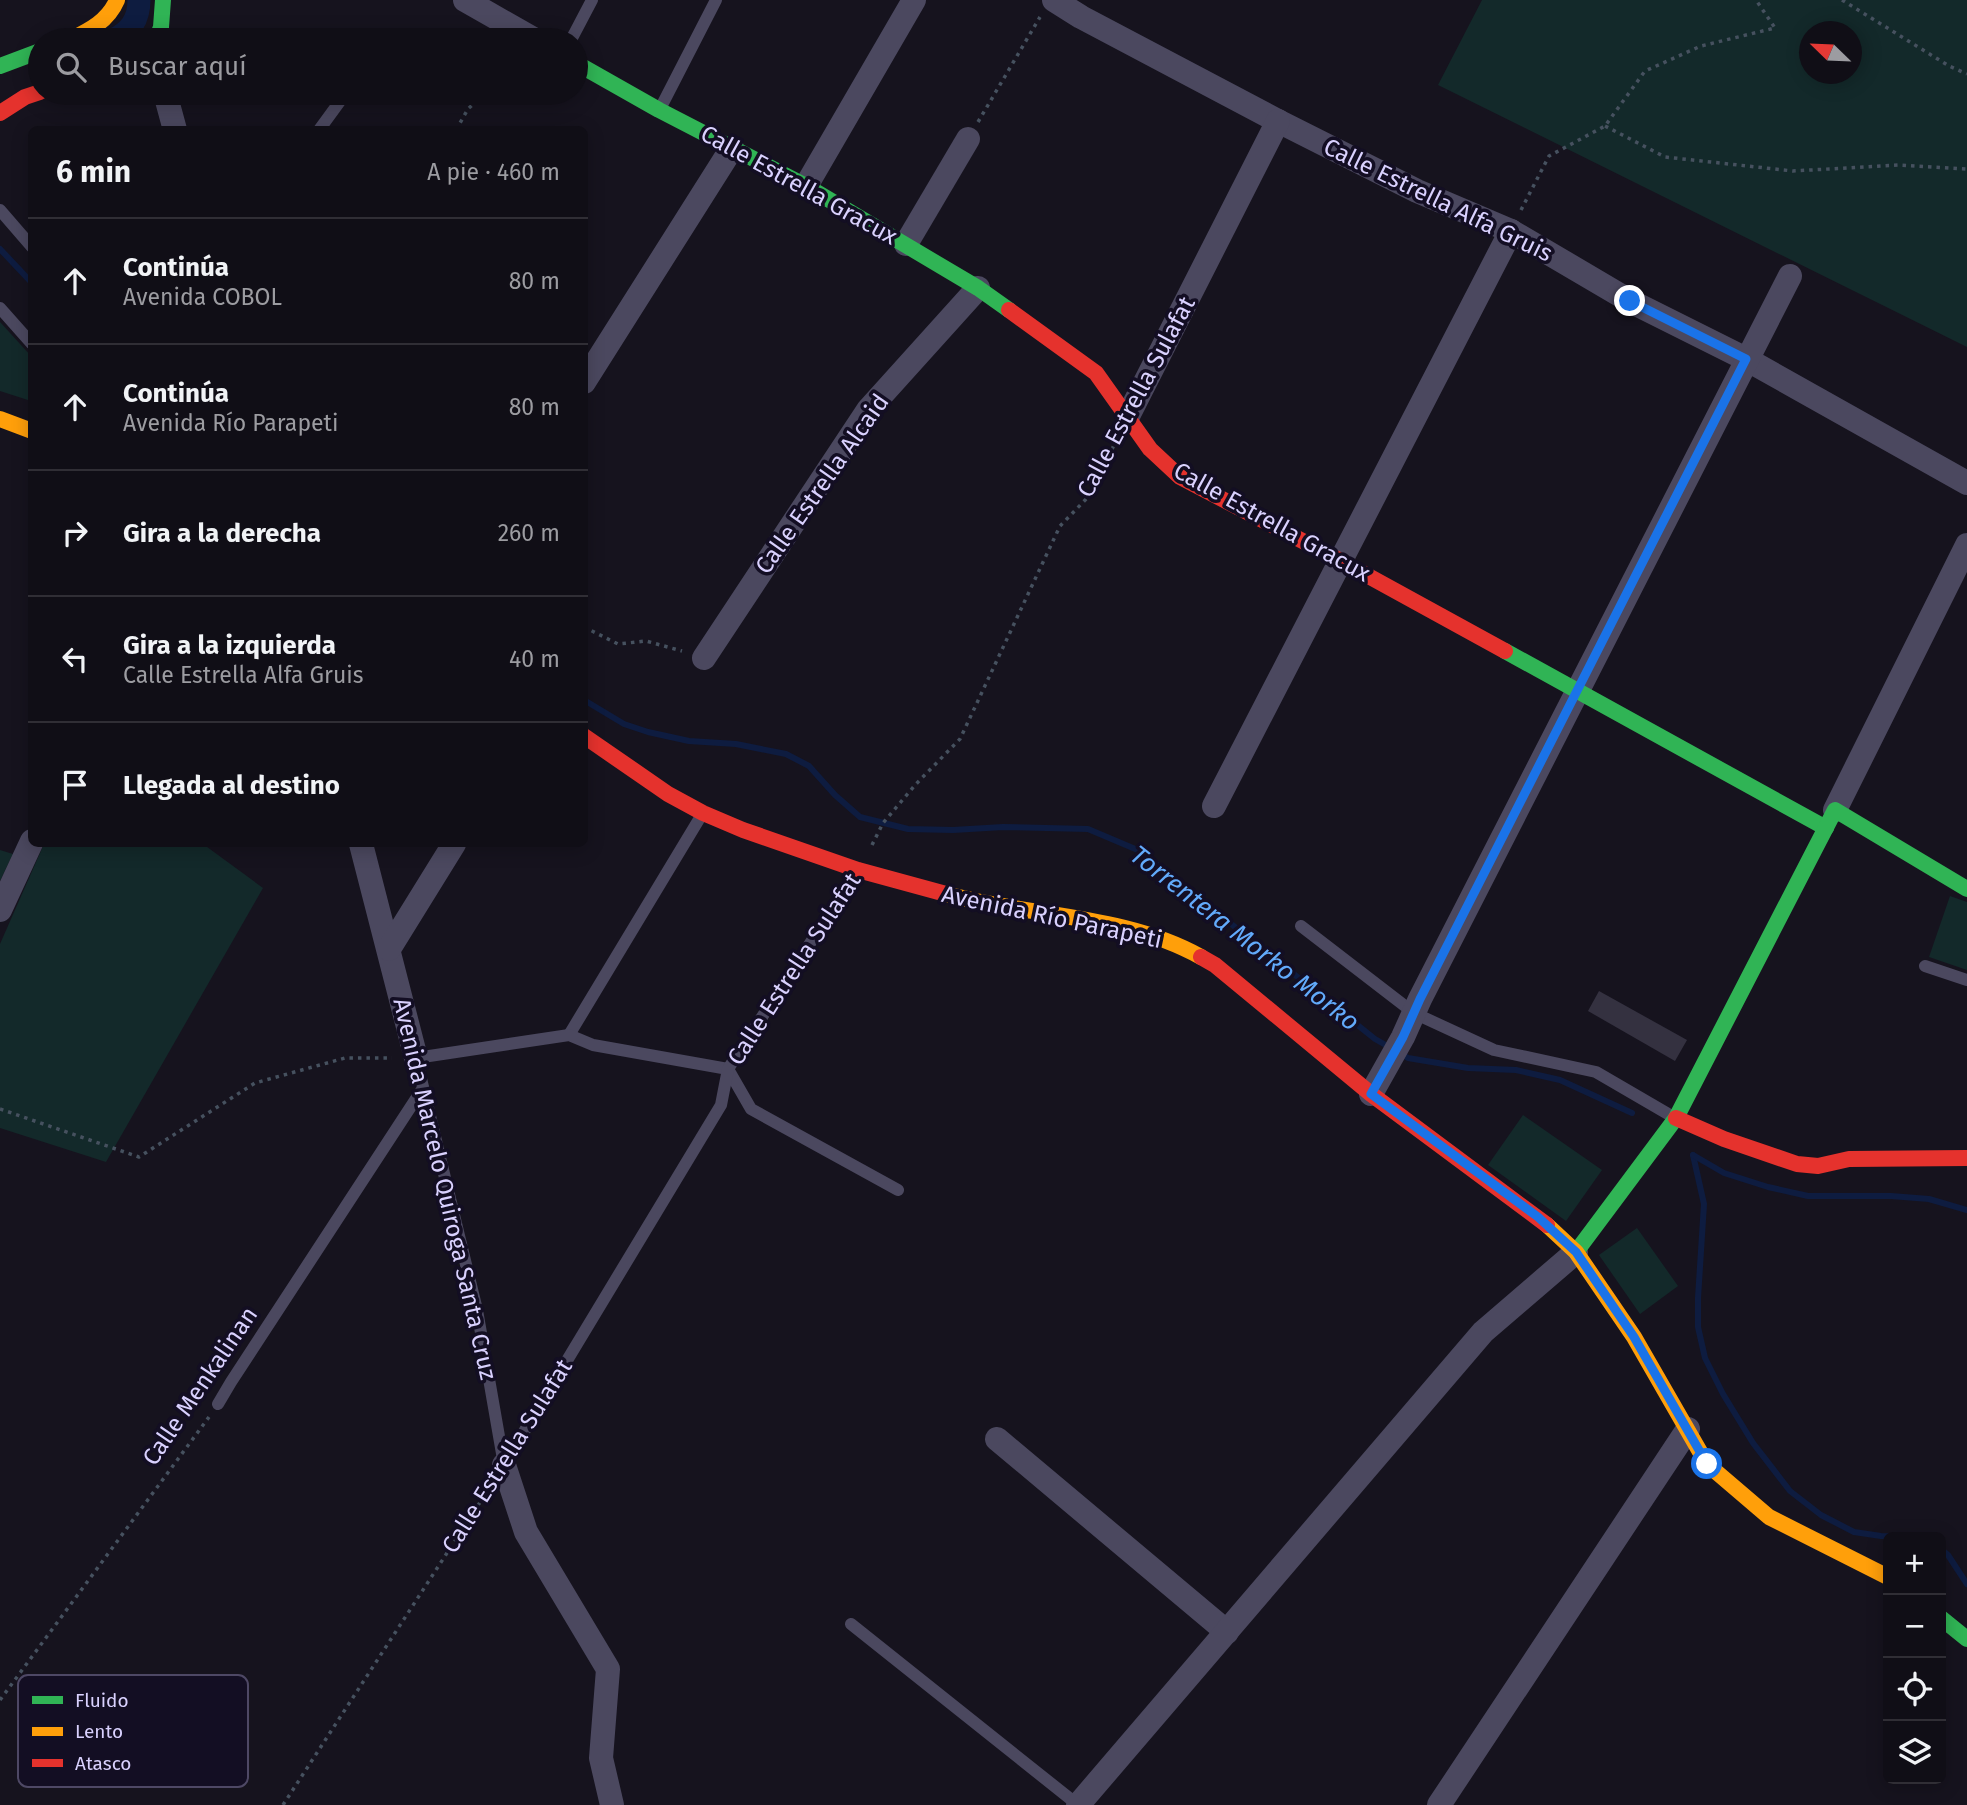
<!DOCTYPE html>
<html lang="es">
<meta charset="utf-8">
<style>
:root{--surface:#100e16;--page:#1e1c23;--text:#f1f3f6;--muted:#9c9ca1;--line:#302e35}
body{margin:0;font-family:"Fira Sans",sans-serif;background:var(--page);color:var(--text)}
.controls{position:absolute;right:21px;bottom:21px;display:grid;overflow:hidden;border-radius:10px;box-shadow:0 4px 18px #0003}
.controls button{width:63px;height:63px;display:grid;place-items:center;padding:0;border:0;border-bottom:2px solid var(--line);background:var(--surface);color:var(--text);font:35px sans-serif}
.compass{position:absolute;left:1799px;top:21px;width:63px;height:63px;border-radius:50%;background:var(--surface);box-shadow:0 4px 18px #0003;rotate:293deg}
.stop{position:absolute;width:21px;height:21px;margin:-16px;border:5px solid #1a73e8;border-radius:50%;background:#fff}
.stop.end{background:#1a73e8;border-color:#fff;box-shadow:0 2px 7px #0008}
.list{margin:0;padding:0;list-style:none}
h2{display:flex;justify-content:space-between;align-items:center;height:91px;margin:0;padding:0 28px;font-size:30px}
h2 small{font-size:23px;font-weight:400;color:var(--muted)}
.list li{display:grid;grid-template-columns:46px 1fr auto;gap:21px;align-items:center;box-sizing:border-box;height:126px;padding:0 28px;border-top:2px solid var(--line)}
.list b{display:block;font-size:26px;white-space:nowrap}
.list p{margin:0;font-size:23px;white-space:nowrap;color:var(--muted)}
.list em{font-size:23px;font-style:normal;color:var(--muted)}
.icon{flex:none;width:38px;height:38px;fill:none;stroke:currentColor;stroke-width:2;stroke-linecap:round;stroke-linejoin:round}
.map{position:relative;flex:none;width:1967px;height:1805px;overflow:hidden}
.search{position:absolute;background:var(--surface);box-shadow:0 4px 18px #0003;left:28px;top:28px;width:560px;height:77px;display:flex;align-items:center;gap:18px;box-sizing:border-box;padding:0 24px;border-radius:38px;color:var(--muted);font-size:26px}
.panel{position:absolute;background:var(--surface);box-shadow:0 4px 18px #0003;left:28px;top:126px;width:560px;height:721px;border-radius:10px}
.map>svg:first-child{display:block}
</style>
<div class="map">
<svg width="1967" height="1805" viewBox="0 0 1967 1805">
<rect width="100%" height="100%" fill="#16131e"/>
<g fill="#13292a" fill-rule="evenodd">
<path d="M1482 0H1967V347L1438 85ZM1810 32H1852V74H1810Z"/>
<polygon points="0,322 31,356 31,401 0,391"/>
<polygon points="44,844 203,844 263,888 106,1162 0,1128 0,944"/>
<polygon points="0,850 13,854 0,881"/>
<polygon points="1950,896 1967,902 1967,970 1929,957"/>
<polygon points="1523,1115 1602,1170 1566,1221 1488,1165"/>
<polygon points="1637,1228 1678,1286 1640,1314 1599,1255"/>
</g>
<g fill="none" stroke-linecap="round" stroke-linejoin="round">
<g stroke="#0e1c40" stroke-width="6">
<polyline points="0,249 32,283"/>
<polyline points="584,700 624,724 648,732 689,741 736,744 786,754 809,766 835,795 860,817 908,829 953,830 1003,827 1088,829 1140,851 1375,1039 1391,1048"/>
<polyline points="1400,1053 1408,1058 1468,1068 1516,1070 1560,1080 1632,1113"/>
<polyline points="1693,1155 1704,1204 1698,1298 1698,1327 1705,1358 1723,1394 1753,1443 1790,1491 1821,1515 1854,1532 1881,1536 1917,1537"/>
<polyline points="1693,1155 1724,1173 1768,1187 1808,1196 1891,1196 1929,1199 1967,1210"/>
<polyline points="1941,1549 1948,1555 1967,1584"/>
</g>
<path stroke="#0e1c40" stroke-width="23" d="M113 40C130 32 139 20 139 0"/>
</g>
<polygon fill="#343140" points="1599,991 1687,1040 1675,1061 1588,1011"/>
<g fill="none" stroke-linecap="round" stroke-linejoin="round">
<g stroke="#46515f" stroke-width="3.5" stroke-dasharray="3.5 5" stroke-linecap="butt">
<polyline points="1842,0 1949,66 1967,74"/>
<polyline points="978,122 1040,17"/>
<polyline points="1605,126 1665,157 1793,171 1899,165 1967,169"/>
<polyline points="456,130 468,109 485,93"/>
<polyline points="1521,210 1549,156 1605,126 1645,71 1701,46 1775,28 1756,0"/>
<polyline points="584,627 618,644 646,641 682,651"/>
<polyline points="872,845 883,823 916,784 960,739 1060,526 1091,494 1114,445"/>
<polyline points="0,1109 139,1157 255,1083 345,1058 392,1058"/>
<polyline points="0,1700 209,1417"/>
<polyline points="283,1805 488,1490"/>
</g>
<g stroke="#4b485f" stroke-width="12">
<polyline points="571,40 592,0"/>
<polyline points="661,107 716,0"/>
<polyline points="319,130 346,93"/>
<polyline points="0,210 32,247"/>
<polyline points="0,308 32,344"/>
<polyline points="1301,926 1414,1013 1494,1050 1596,1072 1675,1118"/>
<polyline points="1925,966 1967,980"/>
<polyline points="569,1035 701,816"/>
<polyline points="728,1069 751,1109 898,1190"/>
<polyline points="218,1404 231,1382 423,1088"/>
<polyline points="504,1465 477,1310 416,1058 569,1035 593,1045 728,1069"/>
<polyline points="504,1465 721,1105 728,1069 856,873"/>
<polyline points="851,1624 1078,1805"/>
</g>
<g stroke="#4b485f" stroke-width="24">
<polyline points="465,0 535,40"/>
<polyline points="1054,0 1081,17 1278,121 1417,191 1511,231 1630,301 1746,359 1967,483"/>
<polyline points="165,93 175,130"/>
<polyline points="806,186 914,0"/>
<polyline points="906,244 968,139"/>
<polyline points="584,382 732,148"/>
<polyline points="1127,418 1278,121"/>
<polyline points="704,658 868,410 978,288"/>
<polyline points="1214,806 1511,231"/>
<polyline points="1835,810 1967,545"/>
<polyline points="361,844 416,1058"/>
<polyline points="0,910 32,841"/>
<polyline points="389,949 454,844"/>
<polyline points="1371,1094 1403,1037 1420,999 1790,276"/>
<polyline points="997,1439 1227,1632"/>
<polyline points="504,1465 526,1532 608,1669 601,1758 612,1805"/>
<polyline points="1078,1805 1483,1332 1576,1252"/>
<polyline points="1439,1805 1688,1429"/>
</g>
<g stroke="#30b455" stroke-width="16">
<polyline points="156,40 161,27 163,0"/>
<polyline points="576,63 659,110 806,186 978,288 1009,310"/>
<polyline points="0,66 40,51"/>
<polyline points="1505,651 1826,828"/>
<polyline points="1576,1252 1676,1118 1835,810 1967,889"/>
<polyline points="1941,1618 1967,1639"/>
</g>
<g stroke="#ff9f0a" stroke-width="16">
<path d="M70 40C90 30 108 21 117 0"/>
<polyline points="0,419 32,431"/>
<path d="M946 894C1030 917 1124 914 1201 957"/>
<polyline points="1547,1225 1576,1252 1634,1337 1707,1464 1769,1517 1888,1577"/>
</g>
<g stroke="#e5322d" stroke-width="16">
<polyline points="0,113 25,97 40,92"/>
<polyline points="1009,310 1096,373 1150,449 1180,477 1341,561 1505,651"/>
<polyline points="584,736 668,794 703,813 743,830 858,870 946,894"/>
<polyline points="1201,957 1215,965 1371,1094 1547,1225"/>
<polyline points="1676,1118 1724,1139 1797,1164 1818,1166 1849,1159 1967,1158"/>
</g>
</g>
<g fill="none" stroke-linecap="round" stroke-linejoin="round">
<polyline stroke="#1a73e8" stroke-width="9" points="1630,301 1746,359 1420,999 1403,1037 1371,1094 1538,1217 1576,1252 1634,1337 1707,1464"/>
</g>
<g text-anchor="middle" stroke-width="7" stroke-linejoin="round" paint-order="stroke">
<g font-size="24" fill="#d9d1fe" stroke="#130e23">
<text transform="translate(799 185) rotate(29)" y="8">Calle Estrella Gracux</text>
<text transform="translate(1438 200) rotate(26)" y="8">Calle Estrella Alfa Gruis</text>
<text transform="translate(1136 397) rotate(-62)" y="8">Calle Estrella Sulafat</text>
<text transform="translate(822 484) rotate(-55)" y="8">Calle Estrella Alcaid</text>
<text transform="translate(1272 522) rotate(29)" y="8">Calle Estrella Gracux</text>
<text transform="translate(1052 917) rotate(12)" y="8">Avenida Río Parapeti</text>
<text transform="translate(794 969) rotate(-57)" y="8">Calle Estrella Sulafat</text>
<text transform="translate(445 1189) rotate(77)" y="8">Avenida Marcelo Quiroga Santa Cruz</text>
<text transform="translate(200 1386) rotate(-56)" y="8">Calle Menkalinan</text>
<text transform="translate(507 1456) rotate(-58)" y="8">Calle Estrella Sulafat</text>
</g>
<g font-size="26" font-style="italic" fill="#62aafb" stroke="#130e23">
<text transform="translate(1245 938) rotate(38)" y="9">Torrentera Morko Morko</text>
</g>
</g>
<rect x="18" y="1675" width="230" height="112" rx="10" fill="#130e23" stroke="#4e4865" stroke-width="2"/>
<rect x="32" y="1696" width="31" height="8" fill="#30b455"/>
<rect x="32" y="1727" width="31" height="9" fill="#ff9f0a"/>
<rect x="32" y="1759" width="31" height="8" fill="#e5322d"/>
<g font-size="19" fill="#d9d1fe">
<text x="75" y="1707">Fluido</text>
<text x="75" y="1738">Lento</text>
<text x="75" y="1770">Atasco</text>
</g>
</svg>
<div class="controls">
<button>+</button>
<button>−</button>
<button><svg class="icon" aria-label="locate" viewBox="0 0 24 24"><circle cx="12" cy="12" r="6"/><path d="M12 2v4M12 18v4M2 12h4M18 12h4"/></svg></button>
<button><svg class="icon" aria-label="layers" viewBox="0 0 24 24"><path d="M12 4l9 5-9 5-9-5zM3 14l9 5 9-5"/></svg></button>
</div>
<svg class="compass" viewBox="-18 -18 36 36"><path d="M0-13l5 13h-10z" fill="#e53935"/><path d="M0 13l5-13h-10z" fill="#9c9ca1"/></svg>
<div class="stop" style="left:1707px;top:1464px"></div>
<div class="stop end" style="left:1630px;top:301px"></div>
<div class="search"><svg class="icon" aria-label="search" viewBox="0 0 24 24"><circle cx="10" cy="10" r="6"/><path d="M15 15l6 6"/></svg>Buscar aquí</div>
<section class="panel">
<h2>6 min<small>A pie · 460 m</small></h2>
<ul class="list">
<li><svg class="icon" aria-label="ahead" viewBox="0 0 24 24"><path d="M12 20V5M6 11l6-6 6 6"/></svg><div><b>Continúa</b><p>Avenida COBOL</p></div><em>80 m</em></li>
<li><svg class="icon" aria-label="ahead" viewBox="0 0 24 24"><path d="M12 20V5M6 11l6-6 6 6"/></svg><div><b>Continúa</b><p>Avenida Río Parapeti</p></div><em>80 m</em></li>
<li><svg class="icon" aria-label="right" viewBox="0 0 24 24"><path d="M7 20v-9h11M14 6l5 5-5 5"/></svg><div><b>Gira a la derecha</b></div><em>260 m</em></li>
<li><svg class="icon" aria-label="left" viewBox="0 0 24 24"><path d="M17 20v-9H6M10 6l-5 5 5 5"/></svg><div><b>Gira a la izquierda</b><p>Calle Estrella Alfa Gruis</p></div><em>40 m</em></li>
<li><svg class="icon" aria-label="arrive" viewBox="0 0 24 24"><path d="M6 21V4h12l-3 4 3 4H6"/></svg><div><b>Llegada al destino</b></div></li>
</ul>
</section>
</div>
